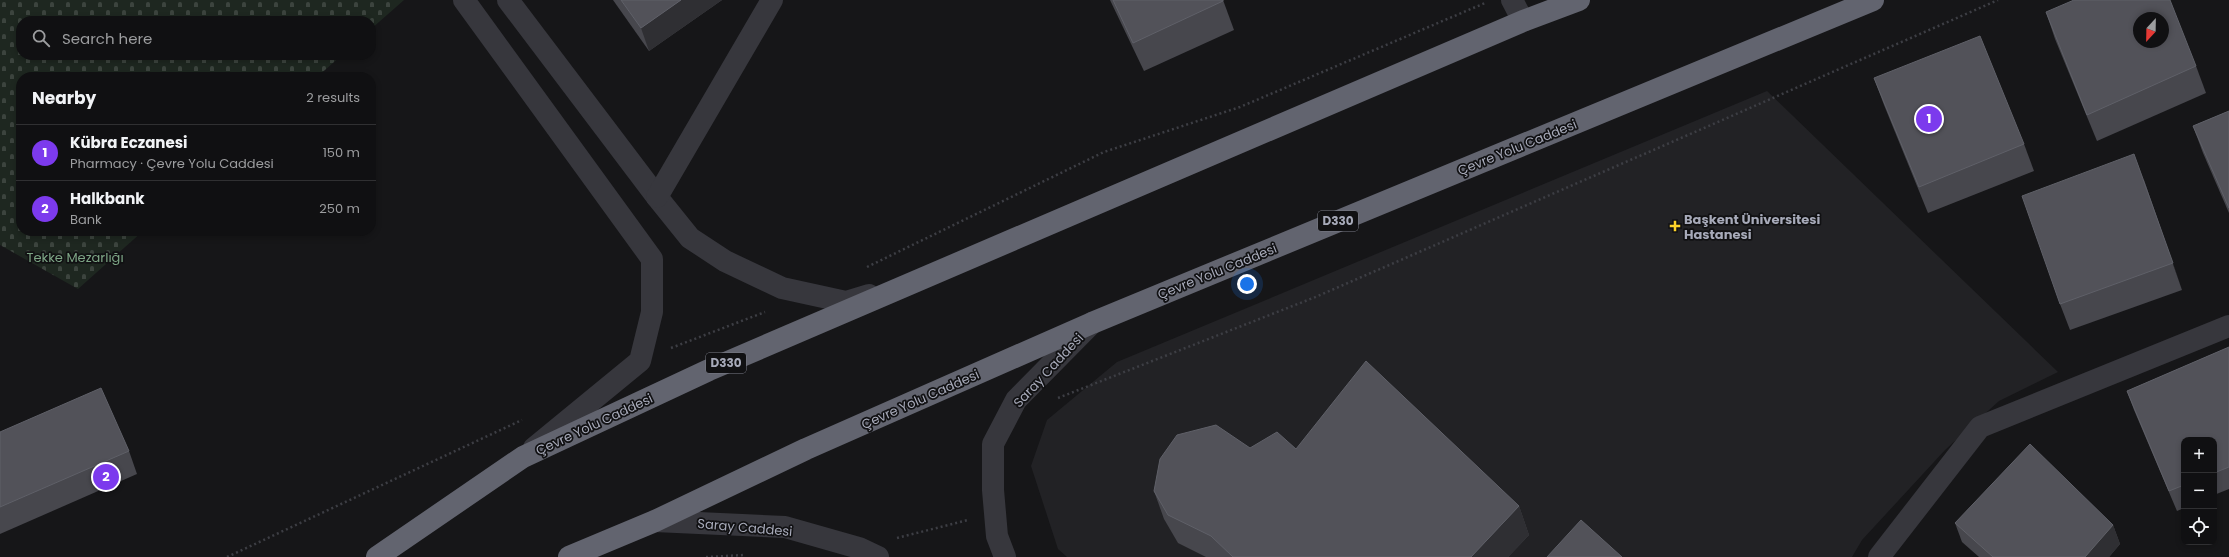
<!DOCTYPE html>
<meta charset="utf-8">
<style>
:root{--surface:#101012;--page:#1e1e20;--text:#f1f3f6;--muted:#9c9d9f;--line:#303032;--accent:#7c3aed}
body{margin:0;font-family:Poppins,sans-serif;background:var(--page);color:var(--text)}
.controls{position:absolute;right:12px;bottom:12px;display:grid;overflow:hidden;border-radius:8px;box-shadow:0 2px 6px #0003}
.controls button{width:36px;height:36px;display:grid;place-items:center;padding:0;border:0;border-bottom:1px solid var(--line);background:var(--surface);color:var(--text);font:20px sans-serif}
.compass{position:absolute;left:2133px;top:12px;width:36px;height:36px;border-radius:50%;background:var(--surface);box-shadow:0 2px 6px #0003;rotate:202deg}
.you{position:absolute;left:1247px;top:284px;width:14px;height:14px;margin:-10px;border:3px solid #fff;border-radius:50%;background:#1a73e8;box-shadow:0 0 0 6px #1a73e833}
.badge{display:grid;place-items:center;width:26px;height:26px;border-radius:50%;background:var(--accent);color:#fff;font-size:13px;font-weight:700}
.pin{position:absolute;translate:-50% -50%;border:2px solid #fff;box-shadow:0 1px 4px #0006}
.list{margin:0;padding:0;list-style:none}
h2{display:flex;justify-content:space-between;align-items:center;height:52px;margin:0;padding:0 16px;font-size:17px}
h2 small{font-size:13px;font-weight:400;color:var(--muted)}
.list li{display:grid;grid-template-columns:26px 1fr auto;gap:12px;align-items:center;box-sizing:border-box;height:56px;padding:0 16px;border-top:1px solid var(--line)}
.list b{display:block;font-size:15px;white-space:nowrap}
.list p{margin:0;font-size:13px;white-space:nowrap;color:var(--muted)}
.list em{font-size:13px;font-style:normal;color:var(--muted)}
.icon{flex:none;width:22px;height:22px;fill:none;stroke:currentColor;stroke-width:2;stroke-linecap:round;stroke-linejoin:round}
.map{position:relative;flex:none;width:2229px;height:557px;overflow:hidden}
.search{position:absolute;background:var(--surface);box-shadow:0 2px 6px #0003;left:16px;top:16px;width:360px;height:44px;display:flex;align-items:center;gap:10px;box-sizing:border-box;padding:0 14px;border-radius:16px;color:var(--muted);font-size:15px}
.panel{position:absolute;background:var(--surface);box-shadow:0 2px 6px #0003;left:16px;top:72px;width:360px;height:164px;border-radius:16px}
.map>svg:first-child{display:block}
</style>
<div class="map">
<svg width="2229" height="557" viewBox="0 0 2229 557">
<defs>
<pattern id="cemetery-stones" width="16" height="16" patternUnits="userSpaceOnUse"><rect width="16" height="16" fill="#1e2720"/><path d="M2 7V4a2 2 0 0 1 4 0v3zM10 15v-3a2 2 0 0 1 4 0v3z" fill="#3c443e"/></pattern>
</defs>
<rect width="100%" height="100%" fill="#161618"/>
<polygon fill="#222225" points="1767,91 2058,372 1999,401 1945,450 1862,540 1852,557 1067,557 1058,549 1031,466 1047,420 1117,362"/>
<polygon fill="url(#cemetery-stones)" points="0,0 404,0 371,29 371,21 21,21 21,55 342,55 317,77 21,77 21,231 143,231 78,289 0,245"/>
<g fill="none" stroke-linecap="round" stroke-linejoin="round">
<g stroke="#3d3e44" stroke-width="2.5" stroke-dasharray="2 3" stroke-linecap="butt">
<polyline points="867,267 1104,152 1240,107 1485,3"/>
<polyline points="671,348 765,312"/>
<polyline points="1058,398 1318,296 1998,0"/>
<polyline points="897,538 968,520"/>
<polyline points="227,557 522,420"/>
<polyline points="706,557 745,555"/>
</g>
<g stroke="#37373d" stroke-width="22">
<polyline points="464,0 652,259 652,312 640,361 534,448"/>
<polyline points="508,0 657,197 690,238 725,261 782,288 846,302 869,295"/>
<polyline points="1512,0 1523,21"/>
<polyline points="657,197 772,0"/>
<polyline points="655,521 785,527 859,548 878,557"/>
<polyline points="1005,557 997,536 993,490 993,444 1016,400 1092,323"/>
<polyline points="1879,557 1980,427 2229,326"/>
</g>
<g stroke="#62646f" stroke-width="22">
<polyline points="377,557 523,457 709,370 1523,21 1579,0"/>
<polyline points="569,557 655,521 806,449 1092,323 1873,0"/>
</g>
</g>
<g fill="#47474d">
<polygon points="613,0 722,0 649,51"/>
<polygon points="1110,0 1223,0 1234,30 1144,71"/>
<polygon points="2046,12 2196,66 2206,93 2097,141 2055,39"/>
<polygon points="1874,78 2024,144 2034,171 1928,213 1884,105"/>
<polygon points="2229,111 2229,213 2203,153 2193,126"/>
<polygon points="2144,180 2182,290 2070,330 2060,304"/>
<polygon points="2229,347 2229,489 2214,495 2214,440 2184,440 2184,508 2177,511 2134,410 2127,391"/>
<polygon points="0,432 129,451 137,474 0,534"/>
<polygon points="1250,448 1296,449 1519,506 1529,535 1508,557 1206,557 1178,543 1164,519 1154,491"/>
<polygon points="1955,523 2113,525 2120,544 2109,557 1979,557 1962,542"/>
</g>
<g fill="#2f2f33">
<polygon points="681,0 722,0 649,51 641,28"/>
<polygon points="2134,154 2144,180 2182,290 2173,263"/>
<polygon points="1519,506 1529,535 1508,557 1471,557"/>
<polygon points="2113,525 2120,544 2109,557 2085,557"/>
</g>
<g fill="#525259" stroke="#5f6068" fill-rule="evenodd">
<polygon points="621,0 681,0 641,28"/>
<polygon points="1113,0 1223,0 1223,1 1133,43"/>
<path d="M2074 0H2170L2196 66 2087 115 2046 12ZM2139 18H2163V42H2139Z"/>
<polygon points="1980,36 2024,144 1919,187 1874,78"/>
<polygon points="2229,111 2229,208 2193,126"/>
<polygon points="2134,154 2173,263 2060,304 2022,196"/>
<polygon points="2229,347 2229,467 2214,473 2214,440 2184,440 2184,485 2169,491 2127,391"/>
<polygon points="1366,361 1519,506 1471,557 1233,557 1211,536 1168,515 1154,491 1160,459 1177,435 1216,425 1250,448 1277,432 1296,449"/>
<polygon points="101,388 129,451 0,507 0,432"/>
<polygon points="2030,444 2113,525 2085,557 1993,557 1955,523"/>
<polygon points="1581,520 1622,557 1547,557"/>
</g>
<path fill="#fdd22a" stroke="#111113" stroke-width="1.5" d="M1673 220h4v4h4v4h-4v4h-4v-4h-4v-4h4z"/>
<g text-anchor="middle" stroke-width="3.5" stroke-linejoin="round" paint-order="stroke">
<g fill="#111113" stroke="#7a7c87" stroke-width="1">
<rect x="1318" y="211" width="40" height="20" rx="3"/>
<rect x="706" y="353" width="40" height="20" rx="3"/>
</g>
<g font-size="12" font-weight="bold" fill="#a7aab9">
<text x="1338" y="225">D330</text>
<text x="726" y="367">D330</text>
</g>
<g font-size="13" fill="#a7aab9" stroke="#111113">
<text transform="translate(1517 147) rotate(-22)" y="5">Çevre Yolu Caddesi</text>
<text transform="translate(1217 271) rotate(-22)" y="5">Çevre Yolu Caddesi</text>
<text transform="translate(1048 370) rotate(-47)" y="5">Saray Caddesi</text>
<text transform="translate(920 399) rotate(-24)" y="5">Çevre Yolu Caddesi</text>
<text transform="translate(594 424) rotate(-25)" y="5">Çevre Yolu Caddesi</text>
<text transform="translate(745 527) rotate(5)" y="5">Saray Caddesi</text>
</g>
<g font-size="13" font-weight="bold" fill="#a7aab9" stroke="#111113" text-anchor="start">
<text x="1684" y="224">Başkent Üniversitesi<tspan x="1684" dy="15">Hastanesi</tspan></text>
</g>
<g font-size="13" fill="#7da585" stroke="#111113">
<text x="75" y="262">Tekke Mezarlığı</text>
</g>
</g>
</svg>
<div class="controls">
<button>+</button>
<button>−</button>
<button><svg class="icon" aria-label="locate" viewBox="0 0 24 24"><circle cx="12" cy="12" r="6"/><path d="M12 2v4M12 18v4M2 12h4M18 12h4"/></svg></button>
</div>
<svg class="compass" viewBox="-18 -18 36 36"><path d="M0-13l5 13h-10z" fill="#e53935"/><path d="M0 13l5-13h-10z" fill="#9c9d9f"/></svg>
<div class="you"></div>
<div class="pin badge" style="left:1929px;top:119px">1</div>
<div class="pin badge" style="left:106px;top:477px">2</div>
<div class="search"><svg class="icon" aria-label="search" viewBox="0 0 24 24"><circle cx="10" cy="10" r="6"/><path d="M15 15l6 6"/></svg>Search here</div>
<section class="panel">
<h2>Nearby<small>2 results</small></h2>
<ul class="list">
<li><span class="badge">1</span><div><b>Kübra Eczanesi</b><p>Pharmacy · Çevre Yolu Caddesi</p></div><em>150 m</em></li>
<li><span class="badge">2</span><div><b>Halkbank</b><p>Bank</p></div><em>250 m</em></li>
</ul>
</section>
</div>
